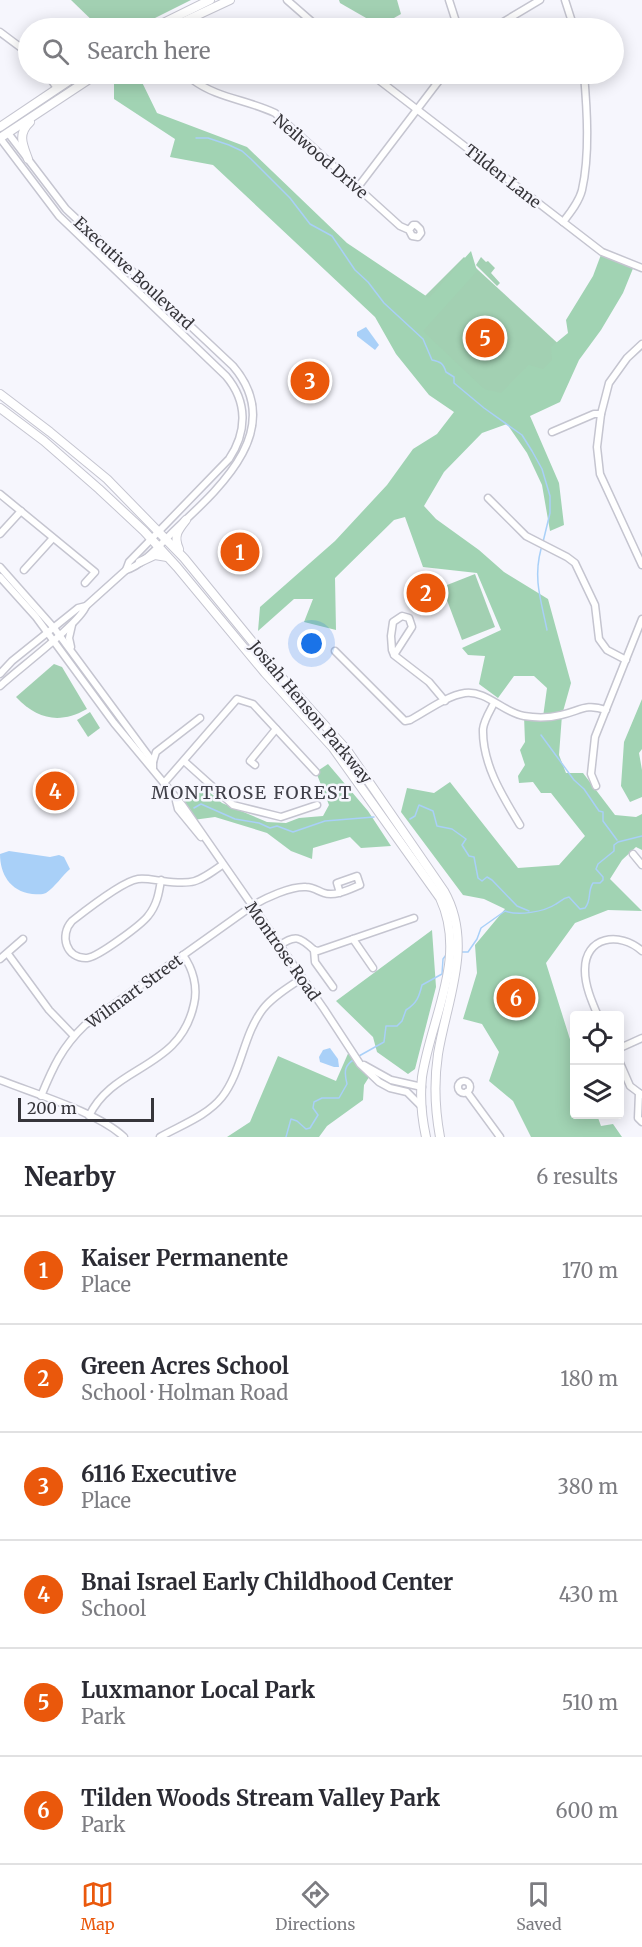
<!DOCTYPE html>
<meta charset="utf-8">
<style>
:root{--surface:#fff;--page:#f2f2f3;--text:#2b2b33;--muted:#7c7c81;--line:#e1e1e2;--accent:#ea580c}
body{margin:0;font-family:Merriweather,serif;background:var(--page);color:var(--text)}
.controls{position:absolute;right:18px;bottom:18px;display:grid;overflow:hidden;border-radius:6px;box-shadow:0 3px 15px #0003}
.controls button{width:54px;height:54px;display:grid;place-items:center;padding:0;border:0;border-bottom:2px solid var(--line);background:var(--surface);color:var(--text);font:30px sans-serif}
.scale{position:absolute;left:18px;bottom:15px;width:136px;box-sizing:border-box;padding-left:6px;border:3px solid #36353a;border-top:0;font-size:16px;line-height:21px;white-space:nowrap;color:#36353a;-webkit-text-stroke:4px #f6f6fd;paint-order:stroke}
.you{position:absolute;left:312px;top:644px;width:21px;height:21px;margin:-15px;border:4px solid #fff;border-radius:50%;background:#1a73e8;box-shadow:0 0 0 9px #1a73e833}
.badge{display:grid;place-items:center;width:39px;height:39px;border-radius:50%;background:var(--accent);color:#fff;font-size:20px;font-weight:700}
.pin{position:absolute;translate:-50% -50%;border:3px solid #fff;box-shadow:0 2px 6px #0006}
.list{margin:0;padding:0;list-style:none}
h2{display:flex;justify-content:space-between;align-items:center;height:78px;margin:0;padding:0 24px;font-size:26px}
h2 small{font-size:20px;font-weight:400;color:var(--muted)}
.list li{display:grid;grid-template-columns:39px 1fr auto;gap:18px;align-items:center;box-sizing:border-box;height:108px;padding:0 24px;border-top:2px solid var(--line)}
.list b{display:block;font-size:22px;white-space:nowrap}
.list p{margin:0;font-size:20px;white-space:nowrap;color:var(--muted)}
.list em{font-size:20px;font-style:normal;color:var(--muted)}
.icon{flex:none;width:33px;height:33px;fill:none;stroke:currentColor;stroke-width:2;stroke-linecap:round;stroke-linejoin:round}
.map{position:relative;flex:none;width:642px;height:1137px;overflow:hidden}
.search{position:absolute;background:var(--surface);box-shadow:0 3px 15px #0003;left:18px;right:18px;top:18px;height:66px;display:flex;align-items:center;gap:15px;box-sizing:border-box;padding:0 21px;border-radius:33px;color:var(--muted);font-size:22px}
.sheet{height:726px;background:var(--surface)}
nav{display:flex;justify-content:space-around;align-items:center;box-sizing:border-box;height:84px;border-top:2px solid var(--line);background:var(--surface);font-size:16px;color:var(--muted)}
nav a{display:grid;justify-items:center;gap:3px}
nav .on{color:var(--accent)}
.map>svg:first-child{display:block}
</style>
<div class="map">
<svg width="642" height="1137" viewBox="0 0 642 1137">
<rect width="100%" height="100%" fill="#f6f6fd"/>
<g fill="#a2d0b2">
<polygon points="71,0 191,0 135,28 100,28"/>
<polygon points="339,0 397,0 401,14 380,26 340,3"/>
<polygon points="464,257 564,349 500,414 402,319"/>
<polygon points="481,257 486,262 488,261 495,268 491,273 500,283 497,286 476,265"/>
<polygon points="475,574 495,627 462,640 442,587"/>
<path d="M54 664 62 667 87 709C60 724 38 720 16 697Z"/>
<polygon points="90,712 100,728 88,737 77,720"/>
</g>
<g fill="#a1d3b3">
<polygon points="123,74 138,74 157,113 247,147 347,243 429,298 471,251 477,271 423,331 484,389 501,393 529,365 543,369 552,360 551,347 568,333 566,320 593,276 602,252 634,266 623,293 601,330 579,360 560,402 530,416 559,483 564,525 550,531 542,485 527,453 507,424 482,433 444,472 424,506 436,519 479,550 504,572 548,599 571,683 562,715 559,755 566,773 583,773 615,815 636,817 642,814 642,850 636,847 622,860 610,879 642,911 608,910 575,923 546,963 574,1052 574,1114 597,1115 601,1126 613,1124 622,1137 531,1137 513,1101 489,1081 499,1052 482,1024 463,1019 477,973 475,945 505,909 484,899 463,895 401,812 407,788 434,793 450,782 518,868 559,865 585,836 551,793 541,793 533,782 519,783 518,776 525,765 520,750 525,742 524,716 543,717 547,688 534,676 514,676 498,698 479,684 485,656 468,655 462,648 501,630 477,573 423,567 405,517 394,520 335,578 336,630 304,622 313,599 294,599 258,631 260,607 335,541 387,485 413,449 437,434 454,412 429,395 396,354 375,317 213,165 170,157 175,139 114,99 114,77"/>
<polygon points="642,699 642,749 639,753 642,770 642,797 630,802 621,786 624,742"/>
<polygon points="328,764 368,811 391,846 361,848 350,837 313,848 312,859 291,851 267,833 215,817 193,820 176,799 206,789 222,803 267,822 286,823 299,818 323,816 329,805 316,772"/>
<polygon points="432,930 436,987 415,1069 408,1074 377,1052 373,1037 336,1001"/>
<polygon points="350,1049 371,1074 364,1085 363,1100 327,1126 319,1137 227,1137 250,1122 278,1056 336,1081"/>
</g>
<g fill="#a9d0f8">
<polygon points="366,327 379,345 375,350 357,336 357,332"/>
<path d="M9 851 50 857 59 855 64 857 70 869C62 876 55 887 46 893 42 895 37 894 32 894 10 891 0 874 0 854Z"/>
<polygon points="330,1048 338,1059 339,1067 334,1067 320,1062 319,1057 323,1050"/>
</g>
<g fill="none" stroke-linecap="round" stroke-linejoin="round">
<g stroke="#a9d0f8" stroke-width="1.5">
<path d="M196 138H208L229 145 242 151 251 159 290 198 310 224 332 236 355 270 368 282 384 303 423 339 432 360C441 362 443 363 446 372L454 377V383L484 408 522 435 532 451 542 469 550 496V513L543 542"/>
<path d="M541 549C533 579 541 600 547 630"/>
<polyline points="541,735 574,780 584,789 599,811 603,812 603,821 617,840"/>
<polyline points="194,808 201,804 235,819 259,823 270,828 277,826 293,832 325,821 374,817"/>
<polyline points="410,819 415,816 419,805 433,811 437,826 452,829 466,839 462,845 469,856 474,857 478,878 482,881 487,877 492,880 517,906 529,911"/>
<path d="M461 952H468L477 939 481 928 505 911C518 916 544 912 556 904 561 901 563 898 569 897L580 909 585 908C592 900 587 892 593 883H600L603 880V877L596 869 598 864 614 851V845L618 842 642 836"/>
<path d="M359 1056 384 1042 386 1026H397L402 1021 406 1010C417 1003 419 997 422 985L442 974 443 959 446 955"/>
<path d="M286 1137 291 1119 297 1121 306 1129 310 1128 318 1115 313 1108 314 1102 322 1098H339L347 1084C344 1072 344 1065 355 1059"/>
</g>
<g stroke="#c5c5d0" stroke-width="9">
<g id="minor">
<polyline points="287,0 319,28"/>
<polyline points="449,0 458,28"/>
<polyline points="565,0 574,28"/>
<polyline points="493,28 540,0"/>
<polyline points="0,32 28,53"/>
<polyline points="47,74 57,88"/>
<polyline points="371,74 602,252 642,268"/>
<path d="M193 80C217 98 248 100 275 113L400 226 409 230 412 236 418 237 421 233 420 229 416 225H413L409 230"/>
<path d="M8 133 66 209 233 366C286 428 222 486 178 527 164 540 144 565 126 570"/>
<polyline points="358,187 444,74"/>
<path d="M563 222C570 213 579 202 582 190 590 155 587 109 584 74"/>
<polyline points="642,344 627,358 609,383 601,414 597,447 600,474 642,565"/>
<polyline points="552,432 594,414 601,414"/>
<polyline points="0,494 95,572 85,583"/>
<polyline points="488,498 526,536 567,557 575,563 595,605 599,639 607,650 626,660"/>
<polyline points="0,534 21,511"/>
<polyline points="0,567 54,628 153,762 153,768"/>
<polyline points="24,570 53,538"/>
<polyline points="0,577 36,617 114,723 183,806 324,1009 360,1064 379,1082 390,1088 407,1092 422,1107"/>
<polyline points="71,647 69,638 72,625"/>
<path d="M335 651 405 721 410 720C427 711 446 696 465 693 486 690 504 713 524 716 536 718 549 718 561 715 580 711 585 703 606 710"/>
<polyline points="394,655 412,627 409,618 402,616 393,622 391,636 392,650 394,655 429,682 445,701"/>
<path d="M0 674 12 661 78 608 86 606 126 570 129 562 229 459C247 432 248 402 226 376L59 216 0 138"/>
<path d="M0 686C17 670 80 623 86 606"/>
<path d="M494 703C490 711 484 720 483 729 482 764 503 797 520 825"/>
<polyline points="184,761 233,805 281,817 317,805"/>
<polyline points="153,762 156,752 200,718"/>
<polyline points="255,765 250,761 276,729"/>
<polyline points="164,783 237,699 253,704 316,772"/>
<polyline points="596,786 591,774 595,737 642,619"/>
<polyline points="176,801 178,809 201,837"/>
<polyline points="633,854 642,865"/>
<path d="M161 880C159 893 157 905 148 916 141 925 98 957 87 958 66 959 59 935 72 921 86 910 123 881 138 879 146 878 154 880 162 881 193 885 197 883 222 865"/>
<polyline points="353,939 373,968"/>
<path d="M279 946C295 934 300 937 314 950"/>
<polyline points="314,950 318,951 414,918"/>
<polyline points="314,950 315,962 333,987"/>
<polyline points="8,954 49,1010 74,1036"/>
<polyline points="0,959 23,939"/>
<path d="M598 1016C592 1002 585 986 585 971 584 936 620 931 642 951"/>
<polyline points="620,1048 642,1038"/>
<polyline points="620,1063 630,1086 642,1095"/>
<polyline points="364,1065 391,1080 422,1087"/>
<path d="M0 1080C35 1094 97 1112 124 1137"/>
<circle cx="464" cy="1087" r="6"/>
<polyline points="467,1092 500,1137"/>
<polyline points="639,1093 638,1118 642,1122"/>
<path d="M41 1096C53 1067 62 1047 85 1025L252 906C265 898 291 886 306 887 313 887 318 891 324 893 335 897 350 889 360 885L357 876 337 883 340 893"/>
<path d="M89 1116C114 1064 180 1070 194 1004 198 987 193 969 183 955"/>
<path d="M160 1137C181 1125 207 1116 222 1097 242 1071 243 1035 263 1009 273 996 289 987 302 978"/>
</g>
</g>
<g stroke="#c5c5d0" stroke-width="10">
<g id="major">
<polyline points="153,28 210,0"/>
<polyline points="170,28 230,0"/>
<polyline points="0,127 79,74"/>
<polyline points="0,138 97,74"/>
<path d="M28 159C23 145 17 134 30 122"/>
<path d="M0 394 50 432 107 479 184 558 277 672 347 750 444 891C474 944 447 999 438 1054 434 1081 435 1110 440 1137"/>
<path d="M0 408 44 441 99 489 144 531 177 567 265 673 333 748 440 898C468 958 431 1017 422 1077 420 1096 422 1119 426 1137"/>
<path d="M179 549C173 536 178 530 186 520"/>
<polyline points="140,562 155,555 167,557"/>
</g>
</g>
<use href="#minor" stroke="#fff" stroke-width="6"/>
<use href="#major" stroke="#fff" stroke-width="8"/>
</g>
<g text-anchor="middle" stroke-width="5" stroke-linejoin="round" paint-order="stroke">
<g font-size="16" fill="#36353a" stroke="#f6f6fd">
<text transform="translate(321 156) rotate(41)" y="6">Neilwood Drive</text>
<text transform="translate(503 176) rotate(38)" y="6">Tilden Lane</text>
<text transform="translate(134 273) rotate(43)" y="6">Executive Boulevard</text>
<text transform="translate(311 712) rotate(50)" y="6">Josiah Henson Parkway</text>
<text transform="translate(283 951) rotate(55)" y="6">Montrose Road</text>
<text transform="translate(134 991) rotate(-36)" y="6">Wilmart Street</text>
</g>
<g font-size="18" letter-spacing="1.5" fill="#404049" stroke="#f6f6fd">
<text x="252" y="799">MONTROSE FOREST</text>
</g>
</g>
</svg>
<div class="controls">
<button><svg class="icon" aria-label="locate" viewBox="0 0 24 24"><circle cx="12" cy="12" r="6"/><path d="M12 2v4M12 18v4M2 12h4M18 12h4"/></svg></button>
<button><svg class="icon" aria-label="layers" viewBox="0 0 24 24"><path d="M12 4l9 5-9 5-9-5zM3 14l9 5 9-5"/></svg></button>
</div>
<div class="scale">200 m</div>
<div class="you"></div>
<div class="pin badge" style="left:240px;top:552px">1</div>
<div class="pin badge" style="left:426px;top:593px">2</div>
<div class="pin badge" style="left:310px;top:381px">3</div>
<div class="pin badge" style="left:55px;top:791px">4</div>
<div class="pin badge" style="left:485px;top:338px">5</div>
<div class="pin badge" style="left:516px;top:998px">6</div>
<div class="search"><svg class="icon" aria-label="search" viewBox="0 0 24 24"><circle cx="10" cy="10" r="6"/><path d="M15 15l6 6"/></svg>Search here</div>
</div>
<section class="sheet">
<h2>Nearby<small>6 results</small></h2>
<ul class="list">
<li><span class="badge">1</span><div><b>Kaiser Permanente</b><p>Place</p></div><em>170 m</em></li>
<li><span class="badge">2</span><div><b>Green Acres School</b><p>School · Holman Road</p></div><em>180 m</em></li>
<li><span class="badge">3</span><div><b>6116 Executive</b><p>Place</p></div><em>380 m</em></li>
<li><span class="badge">4</span><div><b>Bnai Israel Early Childhood Center</b><p>School</p></div><em>430 m</em></li>
<li><span class="badge">5</span><div><b>Luxmanor Local Park</b><p>Park</p></div><em>510 m</em></li>
<li><span class="badge">6</span><div><b>Tilden Woods Stream Valley Park</b><p>Park</p></div><em>600 m</em></li>
</ul>
</section>
<nav>
<a class="on"><svg class="icon" aria-label="map" viewBox="0 0 24 24"><path d="M3 6l6-2 6 2 6-2v14l-6 2-6-2-6 2zM9 4v14M15 6v14"/></svg>Map</a>
<a><svg class="icon" aria-label="directions" viewBox="0 0 24 24"><path d="M12 3l9 9-9 9-9-9zM9 14v-3h6M13 9l2 2-2 2"/></svg>Directions</a>
<a><svg class="icon" aria-label="saved" viewBox="0 0 24 24"><path d="M7 4h10v16l-5-4-5 4z"/></svg>Saved</a>
</nav>
